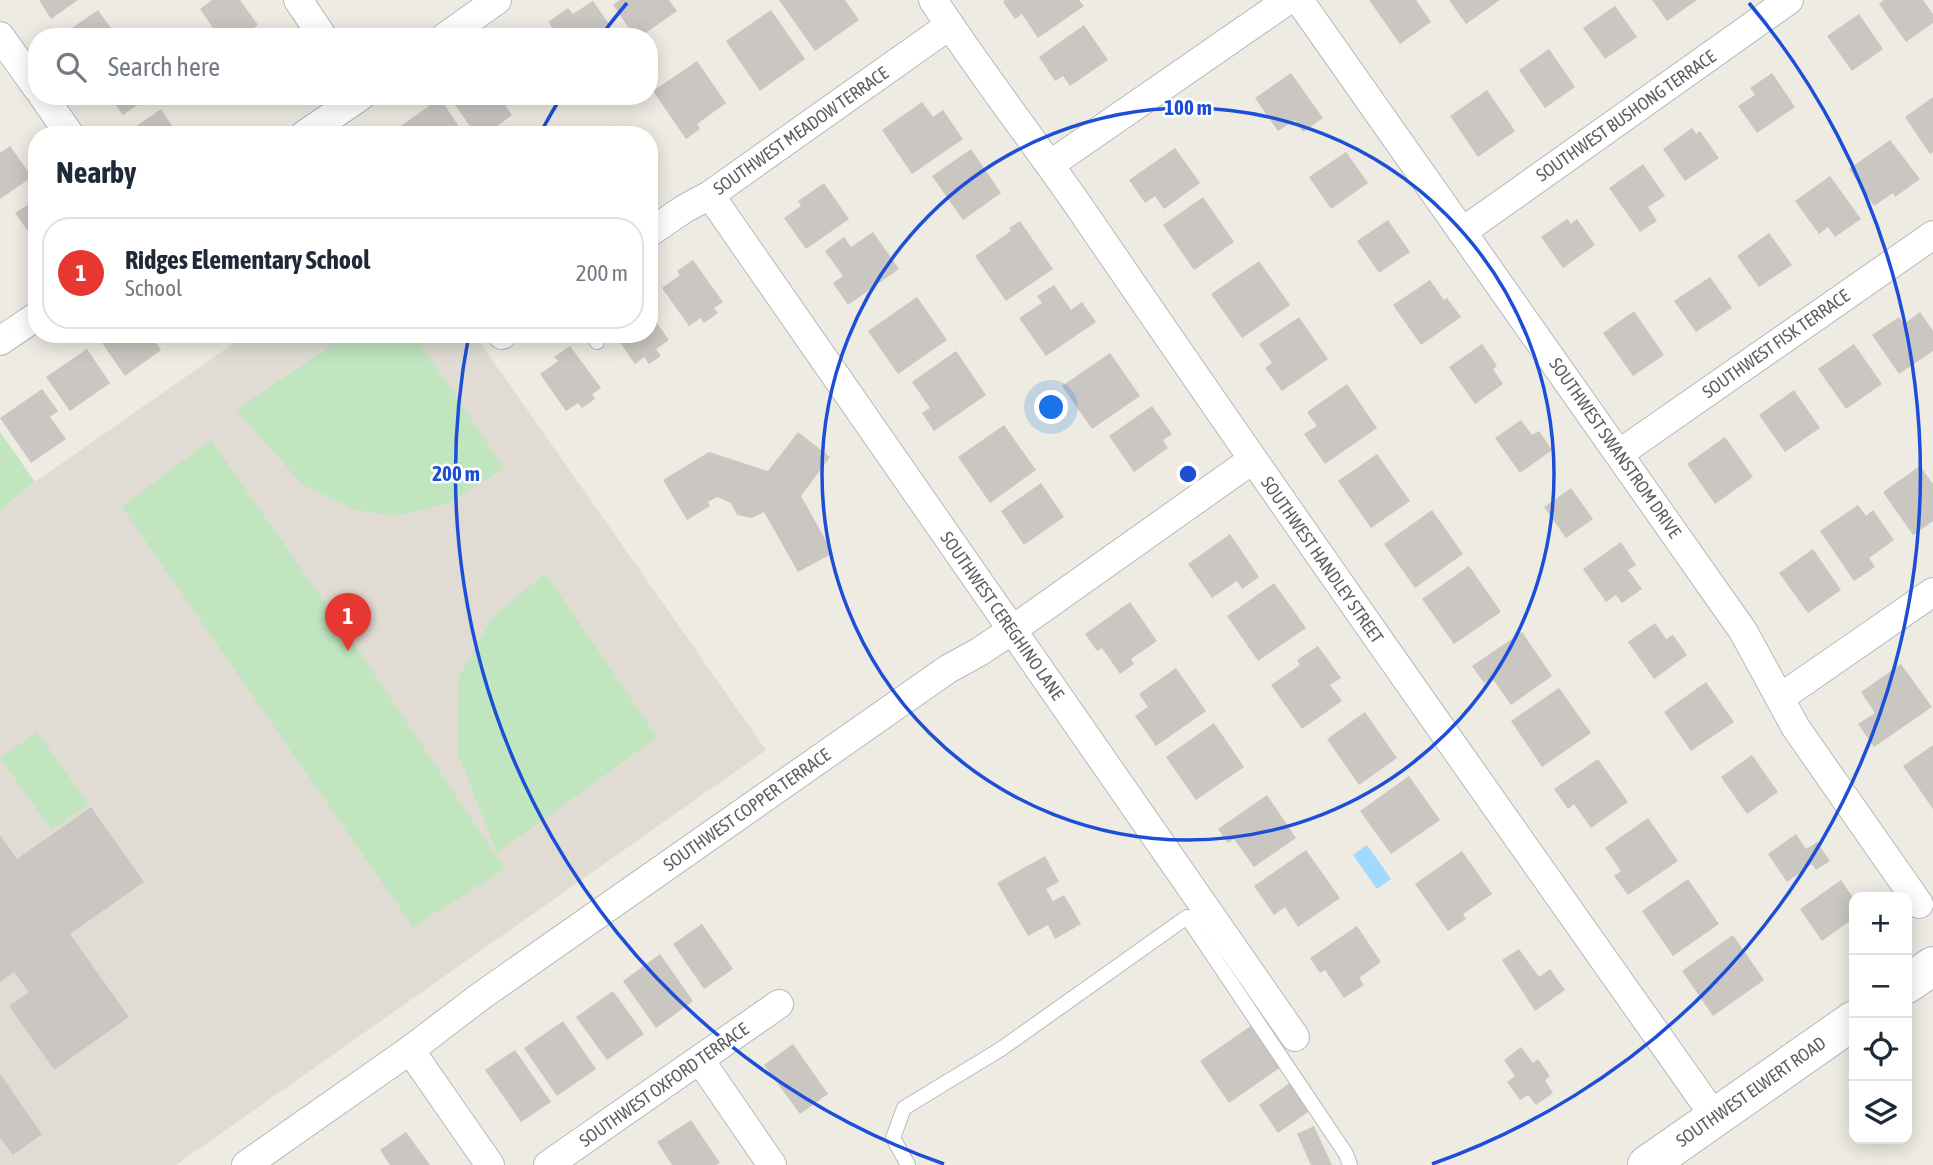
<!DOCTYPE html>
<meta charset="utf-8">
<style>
:root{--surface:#fff;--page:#f6f6f7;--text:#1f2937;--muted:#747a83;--line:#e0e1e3;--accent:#e63730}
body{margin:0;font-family:"Asap Condensed",sans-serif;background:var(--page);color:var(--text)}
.controls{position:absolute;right:21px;bottom:21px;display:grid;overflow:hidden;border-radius:14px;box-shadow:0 4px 18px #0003}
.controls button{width:63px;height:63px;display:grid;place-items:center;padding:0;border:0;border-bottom:2px solid var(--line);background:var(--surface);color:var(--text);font:35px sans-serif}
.you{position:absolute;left:1052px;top:408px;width:24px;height:24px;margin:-18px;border:5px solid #fff;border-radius:50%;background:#1a73e8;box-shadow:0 0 0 10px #1a73e833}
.badge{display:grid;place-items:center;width:46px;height:46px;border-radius:50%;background:var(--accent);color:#fff;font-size:23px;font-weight:700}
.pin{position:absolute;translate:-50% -58px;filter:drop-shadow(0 2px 4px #0008)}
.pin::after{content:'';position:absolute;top:37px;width:24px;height:21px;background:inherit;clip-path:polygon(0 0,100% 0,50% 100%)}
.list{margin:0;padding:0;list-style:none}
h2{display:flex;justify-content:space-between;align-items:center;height:91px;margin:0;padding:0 28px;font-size:30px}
h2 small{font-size:23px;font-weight:400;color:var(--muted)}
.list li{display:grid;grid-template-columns:46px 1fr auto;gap:21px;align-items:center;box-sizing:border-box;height:112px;margin:0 14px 14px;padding:0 14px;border:2px solid var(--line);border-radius:28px}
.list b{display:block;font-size:26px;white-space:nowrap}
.list p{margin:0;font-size:23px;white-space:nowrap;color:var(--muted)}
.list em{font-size:23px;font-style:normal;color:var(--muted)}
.icon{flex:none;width:38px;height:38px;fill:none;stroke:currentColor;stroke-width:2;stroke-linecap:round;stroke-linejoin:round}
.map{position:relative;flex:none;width:1933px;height:1165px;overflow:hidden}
.search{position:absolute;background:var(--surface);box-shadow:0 4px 18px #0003;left:28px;top:28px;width:630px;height:77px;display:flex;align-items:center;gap:18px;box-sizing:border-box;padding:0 24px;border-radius:28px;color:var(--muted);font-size:26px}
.panel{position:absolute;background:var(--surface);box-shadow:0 4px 18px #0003;left:28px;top:126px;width:630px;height:217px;border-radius:28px}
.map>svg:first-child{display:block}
</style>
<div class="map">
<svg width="1933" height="1165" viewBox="0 0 1933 1165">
<rect width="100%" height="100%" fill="#edebe2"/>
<polygon fill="#e0dcd4" points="247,334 474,334 766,750 176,1165 0,1165 0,512 5,508 4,506 35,482"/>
<g fill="#c0e5bf">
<polygon points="348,334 414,334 504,468 450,503 396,516 356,510 303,485 236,410"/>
<polygon points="0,432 35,482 4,506 5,508 0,512"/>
<polygon points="211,440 361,654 505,869 413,927 122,507"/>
<polygon points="545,573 657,737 497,853 457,751 459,676 493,617"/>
<polygon points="37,732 88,804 52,830 0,758"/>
</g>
<polygon fill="#a2d9fe" points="1367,845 1391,879 1377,889 1353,855"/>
<g fill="#cac7c2">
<polygon points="39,0 78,0 51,19"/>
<polygon points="212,0 240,0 258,25 242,37 219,37 200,9"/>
<polygon points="620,0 669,0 677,11 640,37 635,37 613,5"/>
<polygon points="779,0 845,0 859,20 815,51"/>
<polygon points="1005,0 1079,0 1084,6 1038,38 1022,14 1015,19 1003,2"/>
<polygon points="1369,0 1416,0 1431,22 1400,44"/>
<polygon points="1449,0 1500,0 1466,24"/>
<polygon points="1652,0 1697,0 1667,21"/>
<polygon points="1884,0 1923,0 1933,14 1933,23 1906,42 1879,4"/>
<polygon points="593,1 609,24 602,29 608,37 559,37 548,22 568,8 573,14"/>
<polygon points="1615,6 1637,37 1605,59 1583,28"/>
<polygon points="98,10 117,37 67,37 65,33"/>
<polygon points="771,10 805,59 760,91 726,41"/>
<polygon points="1859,14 1883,49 1852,71 1827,36"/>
<polygon points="1084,25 1108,60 1070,86 1063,76 1055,81 1039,57"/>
<polygon points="1549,49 1575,87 1545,108 1519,70"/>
<polygon points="697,61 726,103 697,124 700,129 686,139 653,91"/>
<polygon points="1291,73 1323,118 1303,132 1295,120 1278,131 1255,98"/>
<polygon points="1772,73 1795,107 1757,133 1738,106 1755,95 1750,88"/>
<polygon points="1487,90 1515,131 1478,157 1450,116"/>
<polygon points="109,96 150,96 123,115"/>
<polygon points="449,96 499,96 512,115 485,135 476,135"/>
<polygon points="1933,97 1933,152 1930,154 1905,117"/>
<polygon points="440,98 458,125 446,133 447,135 403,135 398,128"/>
<polygon points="922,102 933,117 943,110 963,139 912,174 882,130"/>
<polygon points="161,109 178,135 136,135 132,129"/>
<polygon points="611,125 617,133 629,125 636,135 597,135"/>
<polygon points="1692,128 1696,134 1700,131 1719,158 1685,181 1663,149"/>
<polygon points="1890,140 1920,179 1895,197 1893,193 1874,206 1849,169"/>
<polygon points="10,146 32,177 0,199 0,153"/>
<polygon points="1175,148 1200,183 1164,209 1155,196 1145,203 1129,180"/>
<polygon points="971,149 1001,193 963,220 932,176"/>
<polygon points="1346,152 1368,183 1331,209 1309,177"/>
<polygon points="1643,164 1665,196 1648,207 1657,221 1640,232 1609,188"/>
<polygon points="1830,176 1861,219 1835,237 1828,227 1819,234 1795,201"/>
<polygon points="824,183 849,219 806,249 784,218 801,206 798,201"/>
<polygon points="1203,197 1234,242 1194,270 1163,225"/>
<polygon points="37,199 37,244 15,213"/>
<polygon points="1567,219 1571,224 1577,219 1595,245 1563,268 1541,237"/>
<polygon points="1388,220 1410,252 1379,273 1357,241"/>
<polygon points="1020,221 1053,269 1006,301 975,256 1011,231 1009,228"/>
<polygon points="873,232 899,269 848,305 833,283 843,276 825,251 844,237 851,247"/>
<polygon points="1769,233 1792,265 1759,287 1737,256"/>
<polygon points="693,260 723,302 714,308 718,313 704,323 701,318 689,326 662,288 680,275 677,271"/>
<polygon points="1259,261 1290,305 1242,338 1211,294"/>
<polygon points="1710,277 1732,308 1696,332 1674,301"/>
<polygon points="1430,280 1444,300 1447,298 1461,317 1421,345 1393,305"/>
<polygon points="1054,285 1071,310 1082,302 1096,322 1046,356 1019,318 1042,303 1037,296"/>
<polygon points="917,297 947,340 898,374 868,331"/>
<polygon points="1634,311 1664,355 1633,376 1603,333"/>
<polygon points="649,312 669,340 656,349 661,356 649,364 644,357 635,364 614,334 649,334"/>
<polygon points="1920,312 1933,331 1933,351 1899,374 1872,335 1899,317 1904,324"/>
<polygon points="1299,317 1328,359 1282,391 1265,368 1272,363 1259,344"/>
<polygon points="108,334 150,334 161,350 125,376 100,340"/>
<polygon points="1482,344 1497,366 1493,369 1503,384 1475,404 1449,367"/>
<polygon points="1854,344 1882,384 1846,409 1818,369"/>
<polygon points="570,346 601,388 592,394 595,399 582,408 578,403 566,411 540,374 558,361 554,357"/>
<polygon points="87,349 110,383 70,411 46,377"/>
<polygon points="956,351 986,395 934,431 922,413 930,408 912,382"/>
<polygon points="1110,353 1140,396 1092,429 1062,386"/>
<polygon points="1347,384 1377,428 1325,464 1304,434 1317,426 1307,412"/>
<polygon points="42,389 58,411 50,417 66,439 31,463 0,418"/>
<polygon points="1794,390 1820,428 1785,452 1759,415"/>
<polygon points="1152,406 1172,434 1163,440 1168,448 1134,472 1109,436"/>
<polygon points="1521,420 1532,435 1539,431 1552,450 1520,473 1495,438"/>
<polygon points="1004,425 1036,470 990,503 958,457"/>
<polygon points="798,432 830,457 801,496 833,553 798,572 764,512 752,518 737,515 731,503 717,497 708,502 710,506 687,520 663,480 709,452 768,471"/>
<polygon points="1725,437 1753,477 1715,504 1687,464"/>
<polygon points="1377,454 1410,501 1371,528 1338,481"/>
<polygon points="1920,466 1933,484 1933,521 1913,535 1883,492"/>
<polygon points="1041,483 1064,517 1024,545 1001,511"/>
<polygon points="1571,488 1593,519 1566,538 1544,507"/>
<polygon points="1858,505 1866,516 1873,510 1894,540 1869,558 1875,567 1854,581 1820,531"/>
<polygon points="1432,510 1463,554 1415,588 1384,544"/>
<polygon points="1230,534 1259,577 1242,589 1237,581 1212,598 1188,564"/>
<polygon points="1621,542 1636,565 1628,570 1642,589 1622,603 1616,595 1606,602 1583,569"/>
<polygon points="1813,549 1841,590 1808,613 1779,573"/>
<polygon points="1469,566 1501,612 1454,644 1422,599"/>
<polygon points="1274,583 1306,628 1258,661 1227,616"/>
<polygon points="1130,602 1157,641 1131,659 1134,664 1120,674 1102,648 1097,651 1085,634"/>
<polygon points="1655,623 1666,639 1673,635 1687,655 1654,679 1628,642"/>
<polygon points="1522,632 1552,676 1511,705 1492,678 1484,683 1472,666"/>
<polygon points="1318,646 1341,678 1330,685 1342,701 1302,729 1271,685 1300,665 1297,660"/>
<polygon points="1901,664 1932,707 1874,747 1858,724 1875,713 1861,692"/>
<polygon points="1176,668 1206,711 1156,746 1135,716 1148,707 1139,694"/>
<polygon points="1706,682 1734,722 1691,751 1664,712"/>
<polygon points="1559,688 1591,733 1542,767 1511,721"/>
<polygon points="1365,712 1397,758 1359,785 1327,739"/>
<polygon points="1214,723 1244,767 1196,800 1166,757"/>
<polygon points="1933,745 1933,809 1903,766"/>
<polygon points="1752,755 1778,792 1747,814 1721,777"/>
<polygon points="1598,759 1628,802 1591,828 1574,804 1568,809 1554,789"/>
<polygon points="1409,776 1440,820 1391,854 1360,811"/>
<polygon points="1267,795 1296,838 1254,867 1234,839 1228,843 1218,829"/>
<polygon points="91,807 144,882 70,934 129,1017 54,1070 9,1006 29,992 14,972 0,982 0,835 17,859"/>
<polygon points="1648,818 1678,861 1628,895 1614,876 1621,871 1605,848"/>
<polygon points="1796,834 1806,849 1817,842 1830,861 1816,870 1812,864 1787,882 1768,854"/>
<polygon points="1306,850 1340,898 1298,927 1285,907 1274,915 1254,886"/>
<polygon points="1462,851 1492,894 1463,914 1466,919 1448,931 1415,884"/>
<polygon points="1045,856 1059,882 1046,889 1053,901 1064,895 1081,924 1055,939 1048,925 1028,936 997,883"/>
<polygon points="1688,879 1719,924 1673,956 1642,911"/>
<polygon points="1841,880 1854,899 1854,918 1822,941 1800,909"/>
<polygon points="702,924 733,969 704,989 673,944"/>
<polygon points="1357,926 1381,962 1359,978 1364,985 1344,998 1325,970 1320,973 1310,958"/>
<polygon points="1733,935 1764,980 1713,1016 1682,971"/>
<polygon points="1519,949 1539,977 1550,969 1565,990 1535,1011 1502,960"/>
<polygon points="660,954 693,1001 656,1028 623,981"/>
<polygon points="613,991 644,1034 607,1060 576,1017"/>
<polygon points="563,1021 596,1069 557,1096 524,1048"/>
<polygon points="1252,1025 1281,1067 1229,1103 1200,1061"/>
<polygon points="793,1044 828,1094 800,1114 764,1065"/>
<polygon points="1521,1047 1533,1063 1538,1059 1550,1076 1545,1080 1553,1093 1536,1105 1528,1095 1520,1100 1507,1082 1515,1076 1504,1060"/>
<polygon points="515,1050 551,1102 521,1122 485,1070"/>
<polygon points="0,1074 42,1134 13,1155 0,1138"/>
<polygon points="1291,1082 1311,1110 1278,1133 1259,1105"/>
<polygon points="691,1120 720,1163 716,1165 672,1165 657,1142"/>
<polygon points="1314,1126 1332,1165 1311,1165 1297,1134"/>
<polygon points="406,1132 430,1165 390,1165 380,1150"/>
</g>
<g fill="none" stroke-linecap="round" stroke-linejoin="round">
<g stroke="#b5b9bd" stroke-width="16">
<g id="service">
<polyline points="591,334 597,342"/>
<polyline points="908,1165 893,1138 904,1108 1001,1049 1187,917 1346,1154 1350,1165"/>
</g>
</g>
<g stroke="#b5b9bd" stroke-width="30">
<g id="minor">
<polyline points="298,0 323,37"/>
<path d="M933 0C982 75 1037 145 1087 218 1293 520 1504 818 1715 1117"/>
<polyline points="1299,0 1743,631 1796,728 1919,904"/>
<polyline points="0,36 37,88"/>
<polyline points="445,37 497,0"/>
<polyline points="43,96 70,135"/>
<polyline points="304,135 361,96"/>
<polyline points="1051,164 1288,0"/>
<polyline points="710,195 1295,1037"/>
<polyline points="1462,232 1789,0"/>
<polyline points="649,233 684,209 710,195 950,25"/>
<polyline points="502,335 503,334"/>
<polyline points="0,341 37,316"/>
<polyline points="1620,453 1933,235"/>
<polyline points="1780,698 1933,592"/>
<polyline points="410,1050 490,1165"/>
<polyline points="700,1060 772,1165"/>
<polyline points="246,1165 410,1050 481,996 948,669 979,652 1012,630 1252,460"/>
<polyline points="548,1165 779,1004"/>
</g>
</g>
<g stroke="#b6babf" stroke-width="40">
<g id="secondary">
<polyline points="1907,984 1933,966"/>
<polyline points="1647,1165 1854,1020"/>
</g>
</g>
<use href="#service" stroke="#fff" stroke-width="14"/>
<use href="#minor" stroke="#fff" stroke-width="28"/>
<use href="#secondary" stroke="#fff" stroke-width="38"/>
</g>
<g fill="none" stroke="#1d4ed8" stroke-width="3.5">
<circle cx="1188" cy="474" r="366"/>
<path d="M944 1164A732 732 0 0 1 469 334M542 130A732 732 0 0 1 561 97M603 33A732 732 0 0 1 627 3M1749 3A732 732 0 0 1 1432 1164"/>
</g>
<g text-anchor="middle" stroke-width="5" stroke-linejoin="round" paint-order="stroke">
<g font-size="18" fill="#5b5f63" stroke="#fff">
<text transform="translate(1626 116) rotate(-35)" y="6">SOUTHWEST BUSHONG TERRACE</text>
<text transform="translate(801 131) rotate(-35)" y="6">SOUTHWEST MEADOW TERRACE</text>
<text transform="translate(1776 344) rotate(-35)" y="6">SOUTHWEST FISK TERRACE</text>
<text transform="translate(1615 448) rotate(55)" y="6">SOUTHWEST SWANSTROM DRIVE</text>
<text transform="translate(1322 560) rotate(55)" y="6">SOUTHWEST HANDLEY STREET</text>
<text transform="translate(1002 616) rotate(55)" y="6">SOUTHWEST CEREGHINO LANE</text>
<text transform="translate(747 810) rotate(-35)" y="6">SOUTHWEST COPPER TERRACE</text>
<text transform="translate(664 1085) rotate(-35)" y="6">SOUTHWEST OXFORD TERRACE</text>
<text transform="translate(1751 1092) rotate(-35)" y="6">SOUTHWEST ELWERT ROAD</text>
</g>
</g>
<circle cx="1188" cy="474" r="10" fill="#1d4ed8" stroke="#fff" stroke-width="3.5"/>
<g font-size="21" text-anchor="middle" font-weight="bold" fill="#1d4ed8" stroke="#fff" stroke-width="5" stroke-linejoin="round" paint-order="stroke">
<text x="1188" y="115">100 m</text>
<text x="456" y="481">200 m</text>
</g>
</svg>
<div class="controls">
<button>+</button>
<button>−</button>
<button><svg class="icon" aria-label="locate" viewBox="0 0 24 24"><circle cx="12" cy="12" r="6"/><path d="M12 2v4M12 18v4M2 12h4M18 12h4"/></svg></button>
<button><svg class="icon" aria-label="layers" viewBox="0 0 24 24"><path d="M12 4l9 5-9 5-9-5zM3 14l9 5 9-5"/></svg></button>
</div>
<div class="you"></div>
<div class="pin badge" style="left:348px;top:651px">1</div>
<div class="search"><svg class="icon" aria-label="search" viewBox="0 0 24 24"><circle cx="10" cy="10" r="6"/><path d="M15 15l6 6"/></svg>Search here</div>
<section class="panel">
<h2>Nearby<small></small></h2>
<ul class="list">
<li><span class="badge">1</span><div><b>Ridges Elementary School</b><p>School</p></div><em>200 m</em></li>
</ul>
</section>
</div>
